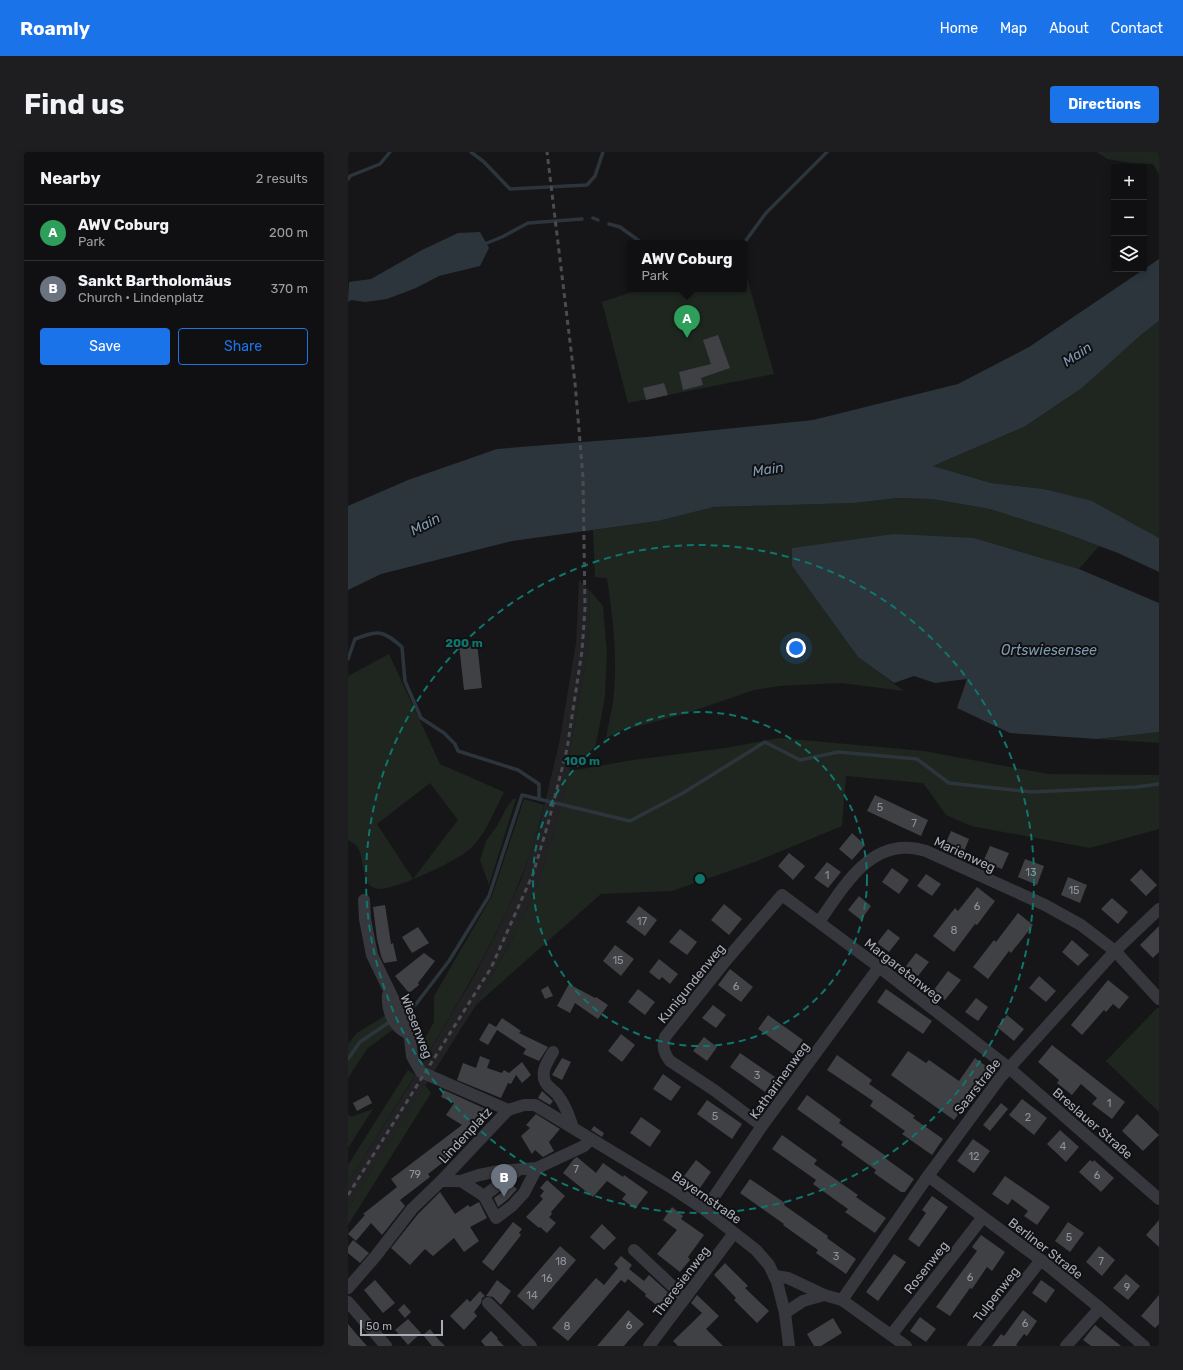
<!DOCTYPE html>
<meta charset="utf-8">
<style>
:root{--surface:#101012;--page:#1e1e20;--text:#f1f3f6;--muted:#9c9d9f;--line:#303032;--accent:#1a73e8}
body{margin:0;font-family:Rubik,sans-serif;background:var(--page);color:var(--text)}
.controls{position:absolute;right:12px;top:12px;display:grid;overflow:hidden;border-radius:4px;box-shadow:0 2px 10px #0003}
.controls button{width:36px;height:36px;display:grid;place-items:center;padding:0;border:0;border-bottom:1px solid var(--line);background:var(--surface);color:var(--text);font:20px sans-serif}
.scale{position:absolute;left:12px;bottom:10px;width:83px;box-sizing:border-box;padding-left:4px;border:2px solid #a8adb8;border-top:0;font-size:11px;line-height:14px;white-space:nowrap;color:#a8adb8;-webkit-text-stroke:3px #111113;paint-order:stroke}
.you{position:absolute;left:448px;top:496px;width:14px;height:14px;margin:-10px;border:3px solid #fff;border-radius:50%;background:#1a73e8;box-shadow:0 0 0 6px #1a73e833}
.badge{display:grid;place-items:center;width:26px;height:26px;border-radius:50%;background:var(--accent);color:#fff;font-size:13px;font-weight:700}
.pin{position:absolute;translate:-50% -33px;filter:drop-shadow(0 1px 2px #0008)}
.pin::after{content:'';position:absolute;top:21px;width:14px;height:12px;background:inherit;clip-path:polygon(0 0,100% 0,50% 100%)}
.popup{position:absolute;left:279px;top:88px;width:120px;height:52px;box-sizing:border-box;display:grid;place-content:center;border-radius:4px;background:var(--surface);filter:drop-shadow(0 1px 3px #0005);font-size:13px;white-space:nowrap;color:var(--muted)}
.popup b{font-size:15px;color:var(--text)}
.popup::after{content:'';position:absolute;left:50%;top:100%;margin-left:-8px;border:8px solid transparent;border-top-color:var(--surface)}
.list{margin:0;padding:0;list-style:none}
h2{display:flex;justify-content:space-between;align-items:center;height:52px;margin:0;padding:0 16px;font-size:17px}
h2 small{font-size:13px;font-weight:400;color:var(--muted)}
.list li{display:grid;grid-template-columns:26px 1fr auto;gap:12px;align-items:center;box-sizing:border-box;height:56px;padding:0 16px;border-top:1px solid var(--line)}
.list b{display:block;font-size:15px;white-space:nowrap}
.list p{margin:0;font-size:13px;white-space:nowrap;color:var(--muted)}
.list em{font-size:13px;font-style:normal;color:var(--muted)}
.actions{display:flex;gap:8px;padding:12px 16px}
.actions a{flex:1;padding:9px 0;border:1px solid var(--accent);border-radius:4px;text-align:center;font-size:14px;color:var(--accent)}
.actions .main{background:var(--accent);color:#fff}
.icon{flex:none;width:22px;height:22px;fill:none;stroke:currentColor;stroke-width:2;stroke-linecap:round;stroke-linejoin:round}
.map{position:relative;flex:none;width:811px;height:1194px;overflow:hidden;border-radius:4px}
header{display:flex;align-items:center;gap:24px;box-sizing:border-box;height:56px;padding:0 20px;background:var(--accent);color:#fff}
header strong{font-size:19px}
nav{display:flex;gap:22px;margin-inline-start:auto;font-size:14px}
.intro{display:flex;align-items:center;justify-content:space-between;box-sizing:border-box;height:96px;padding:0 24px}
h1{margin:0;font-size:28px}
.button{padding:10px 18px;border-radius:4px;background:var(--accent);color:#fff;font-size:14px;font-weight:700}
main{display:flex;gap:24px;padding:0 24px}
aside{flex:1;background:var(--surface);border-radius:4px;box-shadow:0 2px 10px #0003}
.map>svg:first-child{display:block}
</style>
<header>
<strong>Roamly</strong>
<nav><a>Home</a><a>Map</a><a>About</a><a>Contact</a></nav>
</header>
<div class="intro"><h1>Find us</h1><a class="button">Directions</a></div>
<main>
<aside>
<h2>Nearby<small>2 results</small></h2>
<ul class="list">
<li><span class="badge" style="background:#2e9e5b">A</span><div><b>AWV Coburg</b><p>Park</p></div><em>200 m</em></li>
<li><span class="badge" style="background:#6b7280">B</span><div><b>Sankt Bartholomäus</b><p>Church · Lindenplatz</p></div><em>370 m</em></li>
</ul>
<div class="actions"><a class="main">Save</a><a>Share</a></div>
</aside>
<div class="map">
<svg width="811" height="1194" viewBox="0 0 811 1194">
<rect width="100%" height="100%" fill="#161618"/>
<polygon fill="#222225" points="231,428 242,439 240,497 221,603 222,619 203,694 190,732 173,770 128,853 0,1056 0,1031 62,932 124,828 148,782 173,728 192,671 211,592 228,491"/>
<g fill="#1e261f" fill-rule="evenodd">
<polygon points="749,0 811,0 811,22 805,12 783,11 759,7"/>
<polygon points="396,115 426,222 280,251 254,150 293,137 396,137"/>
<polygon points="811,169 811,386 745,350 696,337 643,331 585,314 676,275 734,236 794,182"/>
<path d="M550 346 584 347 642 357 711 379 751 394 731 417 626 386 444 396V414L510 505 556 539 493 531 431 534 406 538 336 562 272 579 258 586C260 574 263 562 265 550 270 508 265 467 259 426L247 425 245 378 310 369 366 355 506 351Z"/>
<polygon points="242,439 255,454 259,502 257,544 251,577 247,595 238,603 221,603 240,497"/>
<path d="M41 502 92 612 156 640C146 659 139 680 124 695 110 709 53 735 33 737 30 737 27 736 24 735 12 726 17 703 8 693 6 691 2 690 0 688V524ZM82 631 110 668 65 727 29 672Z"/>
<polygon points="811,580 811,591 749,587"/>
<path d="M432 586 576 599 700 622 811 623V677L742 696 623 674 598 663 575 631 498 624 494 674 407 710 324 739 253 742 128 853C149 813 174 773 190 731 204 694 212 656 222 619L285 608 377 596Z"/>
<polygon points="165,647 168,647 141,733 132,708 138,689 149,674 159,655"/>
<path d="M176 647 196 653C175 744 126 824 79 903L70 898 86 870V844L144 744Z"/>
<polygon points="810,855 811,857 811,960 758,909"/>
<polygon points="38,863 47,876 19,897 0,926 0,892 9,881"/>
<polygon points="60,918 67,923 0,1031 0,1013"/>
<polygon points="77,933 83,941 0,1073 0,1056"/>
<polygon points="25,957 0,996 0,997 0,962 3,965"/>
</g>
<g fill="#2c353c">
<polygon points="132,80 141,96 132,114 91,124 68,136 39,147 17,150 3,148 0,150 1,130 23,127 74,98 110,81"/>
<polygon points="811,107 811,169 794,182 734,236 676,275 585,314 643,331 696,337 744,349 811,386 811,420 770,401 711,379 642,357 584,347 550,346 506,351 366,355 310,369 164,389 33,422 0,438 0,354 60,328 149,297 299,285 465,268 610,232 681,195"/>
<polygon points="546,382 626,386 731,417 811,451 811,580 749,587 662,581 609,556 619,527 587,531 566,524 546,531 510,505 444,414 444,396"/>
</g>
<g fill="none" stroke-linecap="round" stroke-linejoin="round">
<g stroke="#2c353c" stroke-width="3.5">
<polyline points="123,0 136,10 162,37 239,33 247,24 255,0"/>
<polyline points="0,27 2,24 32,12 42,0"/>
<polyline points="245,66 250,68"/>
<polyline points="261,72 272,75 294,91"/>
<polyline points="396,91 418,61 479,0"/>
<polyline points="134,93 154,85 180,71 234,67"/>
<path d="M0 507 7 487C32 478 34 478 54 495L57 529 73 566 96 581 107 592 110 599 170 618 191 632V647"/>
<polyline points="55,861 68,852 101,809 141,744 174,643 282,669 335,641 417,590 452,608 490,600 569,607 601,631 684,640 788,635 811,632"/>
<polyline points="0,907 12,890 43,869"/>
</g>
</g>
<g fill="#404145">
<polygon points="370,183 382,216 353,226 355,233 335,238 331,220 363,212 355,188"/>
<polygon points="316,231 320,243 298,248 295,236"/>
<polygon points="129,491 134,536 116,538 111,493"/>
<polygon points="527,643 580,668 573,684 519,659"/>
<polygon points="603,679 621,687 615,702 596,695"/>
<polygon points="504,681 517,693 504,708 491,697"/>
<polygon points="642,694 661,701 654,717 635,710"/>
<polygon points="441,701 457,714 445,728 430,714"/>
<polygon points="677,707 696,714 689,733 670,725"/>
<polygon points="479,710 493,720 480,736 466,726"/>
<polygon points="544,716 561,728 551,742 534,730"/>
<polygon points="793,717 809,733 798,744 782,728"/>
<polygon points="578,722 593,732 584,744 569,734"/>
<polygon points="720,725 739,733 732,751 713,743"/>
<polygon points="629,735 647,749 629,773 627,772 606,800 585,784 607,756 610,759"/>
<polygon points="511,744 523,754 513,768 500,758"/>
<polygon points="764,746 780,760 770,772 753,757"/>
<polygon points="376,752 394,767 381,783 363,768"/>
<polygon points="37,753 43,792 45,791 49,809 36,811 33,804 29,787 25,755"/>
<polygon points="291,754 309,768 297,784 278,770"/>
<polygon points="670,761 685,773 663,801 661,799 640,827 625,815 646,788 648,790"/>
<polygon points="811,774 811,800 805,806 792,793"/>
<polygon points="70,775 81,791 64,801 54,785"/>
<polygon points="332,777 349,790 339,803 321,790"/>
<polygon points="540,777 552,786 541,800 529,791"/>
<polygon points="724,788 741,803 730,814 714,800"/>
<polygon points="267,793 286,807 273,824 255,809"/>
<polygon points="76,801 87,809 70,831 71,833 61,841 47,824"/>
<polygon points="568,801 581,810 570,824 558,814"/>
<polygon points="311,807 330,822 322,832 314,825 311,828 301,820"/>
<polygon points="382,817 405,835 393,850 370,833"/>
<polygon points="600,819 613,828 597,848 585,839"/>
<polygon points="691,824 708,839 698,850 681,836"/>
<polygon points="760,828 781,845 771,857 765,852 758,860 756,858 734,883 723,873"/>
<polygon points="221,832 247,846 248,845 260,853 250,867 227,851 222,861 209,854"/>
<polygon points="200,834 205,844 197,847 193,838"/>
<polygon points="290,837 307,850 297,863 280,850"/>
<polygon points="538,837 584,869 575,882 529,850"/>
<polygon points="628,846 640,855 630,869 617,860"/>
<polygon points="365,853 378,863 368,876 354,866"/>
<polygon points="420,863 455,888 445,902 410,877"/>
<polygon points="659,863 676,877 666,889 649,875"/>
<polygon points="154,866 173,879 171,881 200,895 191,909 175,902 178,897 149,878 140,893 131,888 141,871 148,875"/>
<polygon points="273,882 287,893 274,910 260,899"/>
<polygon points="356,885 369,895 359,909 345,899"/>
<polygon points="704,893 777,950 764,967 744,952 749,946 733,932 724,943 709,931 711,928 690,910"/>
<polygon points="560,899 578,911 581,908 611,929 627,906 642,917 611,959 612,960 606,968 543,923"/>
<polygon points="392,901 427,925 417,940 382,915"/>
<polygon points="489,903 524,928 521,932 567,964 565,966 595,987 584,1003 554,982 557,979 522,954 525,949 479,918"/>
<polygon points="132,904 142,908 139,916 154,921 156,918 161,921 174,910 183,923 174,931 168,923 163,932 160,931 153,946 109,928 115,911 128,916"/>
<polygon points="214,906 223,910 214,928 204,923"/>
<polygon points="315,922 333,935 323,949 305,937"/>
<polygon points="96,938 140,958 137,964 135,963 115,995 80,1022 82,1025 52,1048 57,1054 34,1083 23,1071 8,1089 0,1082 17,1063 15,1062 49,1035 43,1027 114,973 98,963 106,951 93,945"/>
<polygon points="194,939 205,949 202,953 190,946"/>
<polygon points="20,943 24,951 9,959 5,951"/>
<polygon points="459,943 493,968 491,971 538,1004 537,1006 566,1027 557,1040 553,1040 526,1021 528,1018 493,993 495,990 449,957"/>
<polygon points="674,947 699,966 686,983 661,963"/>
<polygon points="359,948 394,972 384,987 349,962"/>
<polygon points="653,951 660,957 642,979 635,973"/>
<polygon points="188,962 212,977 201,990 206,999 195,1005 187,998 184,1002 173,984 182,976 178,973"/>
<polygon points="789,962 811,983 795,999 774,979"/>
<polygon points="293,965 313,979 302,995 282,981"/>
<polygon points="246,974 256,981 254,985 243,978"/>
<polygon points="712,978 731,995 718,1010 699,992"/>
<polygon points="434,983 469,1008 466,1012 510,1043 508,1045 538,1066 527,1081 497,1060 500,1057 465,1032 468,1028 424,997"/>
<polygon points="625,987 642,999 626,1021 609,1009"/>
<polygon points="229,1005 248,1021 255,1011 275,1025 276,1023 300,1040 287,1057 274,1047 278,1042 259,1029 245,1045 215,1021 226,1007"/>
<polygon points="348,1008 363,1020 352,1036 336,1024"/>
<polygon points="742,1008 745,1010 746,1008 766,1026 753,1040 731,1020"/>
<polygon points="657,1024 702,1055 689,1073 676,1064 680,1059 664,1047 660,1053 644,1042"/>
<polygon points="402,1027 437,1051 436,1053 480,1084 479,1086 508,1107 498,1122 468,1101 470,1098 435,1073 436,1072 392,1041"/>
<polygon points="199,1028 217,1044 203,1060 204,1062 201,1065 208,1071 199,1081 192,1075 191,1076 178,1065 195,1047 192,1044 196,1039 192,1036"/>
<polygon points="164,1033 169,1037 159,1048 150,1055 146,1046"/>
<polygon points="92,1040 107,1062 120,1053 122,1055 131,1050 139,1066 122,1075 131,1089 116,1100 106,1086 85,1104 77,1097 62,1113 43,1096 70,1062"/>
<polygon points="584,1044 600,1055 571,1095 560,1087 578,1061 574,1058"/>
<polygon points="324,1055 335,1064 333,1067 356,1083 340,1105 342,1108 332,1120 309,1102 329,1078 315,1068"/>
<polygon points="811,1068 811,1095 798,1083"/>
<polygon points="165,1070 174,1077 171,1081 173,1083 145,1119 134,1110"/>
<polygon points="720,1070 736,1081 722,1100 707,1089"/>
<polygon points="254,1072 268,1086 256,1098 242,1085"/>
<polygon points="633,1083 657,1100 644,1119 639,1115 624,1137 622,1136 602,1164 588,1155 629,1099 624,1095"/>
<polygon points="5,1088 21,1101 12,1111 0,1101 0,1095"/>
<polygon points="212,1094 228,1108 185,1158 169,1144"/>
<polygon points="751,1094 767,1108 754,1124 738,1110"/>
<polygon points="546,1102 558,1110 530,1149 518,1140"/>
<polygon points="273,1104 284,1113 281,1117 296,1129 301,1123 322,1142 311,1155 297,1144 298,1142 280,1127 277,1131 273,1128 220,1189 204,1176 248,1126 256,1133 270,1116 266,1112"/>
<polygon points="377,1111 400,1134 397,1136 421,1159 409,1171 386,1148 388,1146 366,1123"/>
<polygon points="778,1122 792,1134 780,1148 765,1136"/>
<polygon points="27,1128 47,1151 35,1161 16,1138"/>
<polygon points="149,1128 163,1139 153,1153 145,1145 138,1144"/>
<polygon points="693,1128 707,1138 698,1151 684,1141"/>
<polygon points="132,1139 137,1144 134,1146 133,1151 126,1160 129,1164 116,1178 102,1164 119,1147 122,1150"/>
<polygon points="349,1143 371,1164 358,1177 375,1194 330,1194 325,1189 354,1161 343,1151"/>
<polygon points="811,1143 811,1172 807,1176 793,1164"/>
<polygon points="56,1152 63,1160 57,1166 50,1158"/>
<polygon points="280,1158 296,1172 281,1188 276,1194 249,1194"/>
<polygon points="675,1158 689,1169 679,1184 676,1182 668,1193 670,1194 644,1194 653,1182 656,1184"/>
<polygon points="572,1165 588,1177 578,1190 562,1179"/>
<polygon points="485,1166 494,1181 473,1194 466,1194 459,1182"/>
<polygon points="60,1167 73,1181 60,1193 47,1178"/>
<polygon points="0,1172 10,1184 19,1194 0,1194"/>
<polygon points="747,1173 773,1194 743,1194 735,1188"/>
<polygon points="82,1177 90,1187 97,1194 84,1194 75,1183"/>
<polygon points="143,1179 150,1186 149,1187 156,1194 137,1194 133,1189"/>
</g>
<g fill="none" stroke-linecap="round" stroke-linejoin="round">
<g stroke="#37383d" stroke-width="12">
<polyline points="16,748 17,767 24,803 56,869 62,886 64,904 73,920 160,958 176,953 187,953 324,1036 357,1058 408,1098 421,1113 429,1130 437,1161 441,1194"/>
<path d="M471 770C493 739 518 692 563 696 568 696 573 698 578 699L697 753 733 773 767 799 811 847"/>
<path d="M40 843C39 858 45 875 59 881"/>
<path d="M205 900C199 910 190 923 200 934 203 937 206 939 209 942 217 952 221 964 225 976"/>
<polyline points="160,958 93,1029 113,1029 131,1023 151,1019 189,1016 236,994 243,987"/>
<path d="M414 974 366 938 322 909C316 901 314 895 317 885L380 806 434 743 531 815 661 916 811 1047"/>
<polyline points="580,1024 693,1108 752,1156 796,1194"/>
<polyline points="113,1029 136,1044 148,1066 164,1054 176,1041 189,1016"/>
<polyline points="136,1044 170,1018"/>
<polyline points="357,1058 414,974 531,815"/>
<polyline points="286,1098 337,1146"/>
<polyline points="427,1124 440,1126 476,1143 494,1148 558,1194"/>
<polyline points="0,1136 27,1105 64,1057 93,1029"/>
<polyline points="494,1148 580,1024 652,926 767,799 811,757"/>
<polyline points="0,1150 38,1194"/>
<polyline points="140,1151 183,1194"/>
<polyline points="437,1161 455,1149 476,1143"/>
<polyline points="544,1182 635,1065"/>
<polyline points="301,1194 386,1081"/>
<polyline points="625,1194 693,1108"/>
<polyline points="718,1194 752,1156"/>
</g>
<polyline stroke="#4a4c52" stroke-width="3" stroke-dasharray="5 4" stroke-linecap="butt" points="0,1043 143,816 185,722 200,672 219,597 234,499 237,456 235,325 227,231 199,0"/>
</g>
<g fill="none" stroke="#0f766e" stroke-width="2" stroke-dasharray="7 5">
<circle cx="352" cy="727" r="167"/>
<circle cx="352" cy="727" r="334"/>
</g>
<g text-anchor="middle" stroke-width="4" stroke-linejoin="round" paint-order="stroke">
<g font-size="11" fill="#8e929b">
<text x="532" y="659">5</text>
<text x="566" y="675">7</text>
<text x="683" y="724">13</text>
<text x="479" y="727">1</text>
<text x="726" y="742">15</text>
<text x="629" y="758">6</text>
<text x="294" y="773">17</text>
<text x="606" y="782">8</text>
<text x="270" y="812">15</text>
<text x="388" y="838">6</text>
<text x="409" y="927">3</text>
<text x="761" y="955">1</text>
<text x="367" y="968">5</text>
<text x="680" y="969">2</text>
<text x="715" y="998">4</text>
<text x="626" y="1008">12</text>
<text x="228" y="1021">7</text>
<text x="67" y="1026">79</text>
<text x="749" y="1027">6</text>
<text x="721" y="1089">5</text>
<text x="488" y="1108">3</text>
<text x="213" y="1113">18</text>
<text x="753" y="1113">7</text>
<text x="622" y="1129">6</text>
<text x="199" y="1130">16</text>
<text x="779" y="1139">9</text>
<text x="184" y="1147">14</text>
<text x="677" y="1175">6</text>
<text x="281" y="1177">6</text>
<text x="219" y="1178">8</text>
</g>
<g font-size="13" fill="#a8adb8" stroke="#111113">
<text transform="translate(617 702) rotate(25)" y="5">Marienweg</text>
<text transform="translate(556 818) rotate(38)" y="5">Margaretenweg</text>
<text transform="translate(343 831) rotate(-51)" y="5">Kunigundenweg</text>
<text transform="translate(69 874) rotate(69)" y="5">Wiesenweg</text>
<text transform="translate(431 928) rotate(-54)" y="5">Katharinenweg</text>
<text transform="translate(629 934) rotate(-52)" y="5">Saarstraße</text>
<text transform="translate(745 971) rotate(41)" y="5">Breslauer Straße</text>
<text transform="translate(117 983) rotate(-47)" y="5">Lindenplatz</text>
<text transform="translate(359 1045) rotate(35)" y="5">Bayernstraße</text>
<text transform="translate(698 1096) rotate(38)" y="5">Berliner Straße</text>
<text transform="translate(578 1115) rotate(-52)" y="5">Rosenweg</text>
<text transform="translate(333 1129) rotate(-53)" y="5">Theresienweg</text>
<text transform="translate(648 1142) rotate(-52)" y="5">Tulpenweg</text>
</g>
<g font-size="14" font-style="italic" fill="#7f9bb3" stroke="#111113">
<text transform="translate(729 202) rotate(-34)" y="5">Main</text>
<text transform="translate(420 317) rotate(-8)" y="5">Main</text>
<text transform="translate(77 372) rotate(-28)" y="5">Main</text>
<text x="701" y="503">Ortswiesensee</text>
</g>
</g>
<circle cx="352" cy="727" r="6" fill="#0f766e" stroke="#111113" stroke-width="2"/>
<g font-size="12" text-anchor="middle" font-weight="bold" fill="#0f766e" stroke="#111113" stroke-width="4" stroke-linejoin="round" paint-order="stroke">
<text x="116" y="495">200 m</text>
<text x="234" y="613">100 m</text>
</g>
</svg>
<div class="controls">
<button>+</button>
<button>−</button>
<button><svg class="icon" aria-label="layers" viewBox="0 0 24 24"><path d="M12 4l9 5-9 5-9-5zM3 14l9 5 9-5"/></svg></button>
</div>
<div class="scale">50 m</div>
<div class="you"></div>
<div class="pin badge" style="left:339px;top:186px;background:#2e9e5b">A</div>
<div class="popup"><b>AWV Coburg</b>Park</div>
<div class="pin badge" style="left:156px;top:1045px;background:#6b7280">B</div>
</div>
</main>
